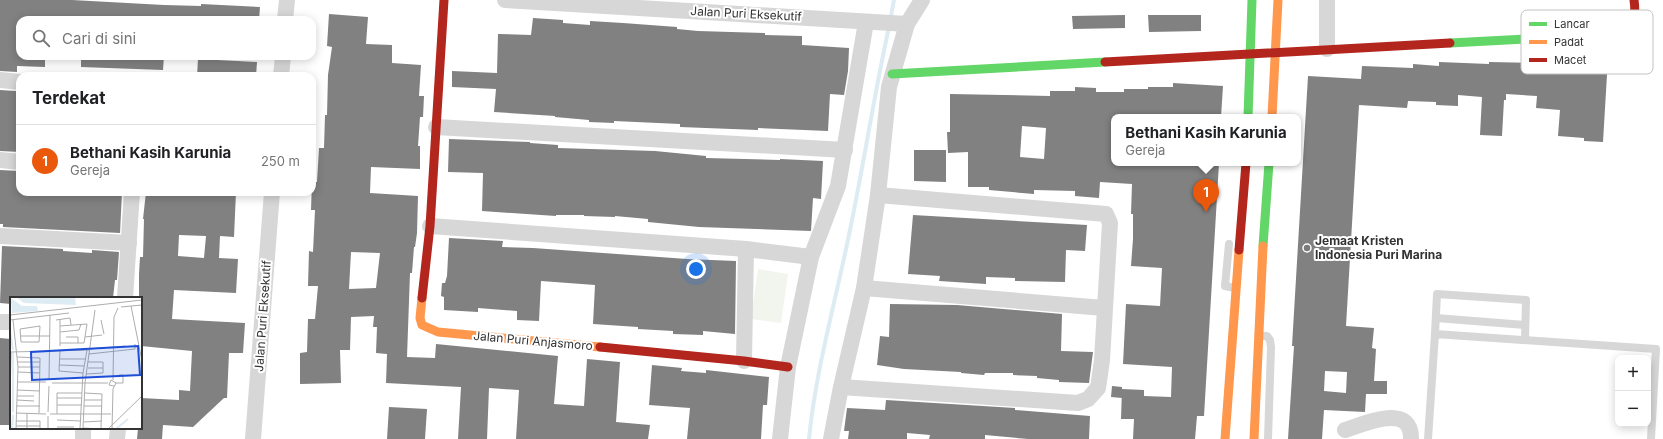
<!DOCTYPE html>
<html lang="id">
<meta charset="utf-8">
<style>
:root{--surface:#fff;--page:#f2f2f2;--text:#202124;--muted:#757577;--line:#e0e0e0;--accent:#ea580c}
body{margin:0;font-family:Inter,sans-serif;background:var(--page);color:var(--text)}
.controls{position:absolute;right:12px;bottom:12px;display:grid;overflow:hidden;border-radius:8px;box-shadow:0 2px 10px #0003}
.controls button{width:36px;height:36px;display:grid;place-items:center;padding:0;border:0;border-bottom:1px solid var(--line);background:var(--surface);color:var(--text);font:20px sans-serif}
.you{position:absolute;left:696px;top:269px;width:14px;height:14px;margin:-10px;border:3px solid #fff;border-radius:50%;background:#1a73e8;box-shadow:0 0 0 6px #1a73e833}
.badge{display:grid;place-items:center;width:26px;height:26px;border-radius:50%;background:var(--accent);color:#fff;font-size:13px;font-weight:700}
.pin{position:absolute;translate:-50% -33px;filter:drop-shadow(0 1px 2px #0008)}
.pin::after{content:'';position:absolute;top:21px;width:14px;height:12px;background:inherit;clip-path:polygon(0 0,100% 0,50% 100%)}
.popup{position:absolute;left:1111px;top:114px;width:190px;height:52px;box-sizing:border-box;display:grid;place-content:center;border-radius:8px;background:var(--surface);filter:drop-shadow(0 1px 3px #0005);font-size:13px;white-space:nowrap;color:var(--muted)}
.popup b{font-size:15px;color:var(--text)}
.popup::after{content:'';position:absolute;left:50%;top:100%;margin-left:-8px;border:8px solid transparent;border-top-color:var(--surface)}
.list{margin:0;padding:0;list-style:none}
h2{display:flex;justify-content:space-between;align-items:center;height:52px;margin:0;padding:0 16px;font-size:17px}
h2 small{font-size:13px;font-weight:400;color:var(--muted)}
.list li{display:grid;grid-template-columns:26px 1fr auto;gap:12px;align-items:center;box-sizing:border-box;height:72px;padding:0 16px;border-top:1px solid var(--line)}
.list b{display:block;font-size:15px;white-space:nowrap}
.list p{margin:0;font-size:13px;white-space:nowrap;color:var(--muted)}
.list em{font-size:13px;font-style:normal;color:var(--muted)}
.icon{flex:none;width:22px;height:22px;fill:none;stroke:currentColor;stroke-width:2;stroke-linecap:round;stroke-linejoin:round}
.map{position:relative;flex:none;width:1663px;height:439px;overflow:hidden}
.search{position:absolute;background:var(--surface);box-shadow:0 2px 10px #0003;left:16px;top:16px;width:300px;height:44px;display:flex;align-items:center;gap:10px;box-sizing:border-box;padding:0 14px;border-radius:12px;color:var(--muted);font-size:15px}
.panel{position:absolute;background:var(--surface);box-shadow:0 2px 10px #0003;left:16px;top:72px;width:300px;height:124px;border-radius:12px}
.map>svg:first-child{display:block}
</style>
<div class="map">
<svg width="1663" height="439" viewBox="0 0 1663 439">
<rect width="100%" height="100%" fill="#fff"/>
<polygon fill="#f1f5ed" points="758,269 788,274 781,323 751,319"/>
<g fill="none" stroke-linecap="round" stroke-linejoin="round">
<g stroke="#ddebf3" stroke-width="4">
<polyline points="890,21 894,0"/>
<path d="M809 439C816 368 836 300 850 230 864 163 874 95 889 27"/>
</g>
</g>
<g fill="#818181" fill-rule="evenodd">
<polygon points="0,0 72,0 164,5 201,6 201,4 260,7 259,20 20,20 20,56 45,56 45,67 17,66 17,72 0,71"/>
<path d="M329 14 368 17 366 44 392 45V63L421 65 419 96H424L423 117H420L418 146H420V169L371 167 370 193 418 196 417 233 415 247H414L412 273H410L407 357 435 358 436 344 558 356 554 404 584 406 587 359 620 362 616 422 650 425 648 439H516L519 390 489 388 487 439H458L461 387 386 383 387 354 376 353 377 327H373L374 316 351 317 350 350H340L341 383 300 384V353L307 352 308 319H315L318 286H308L309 251 313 252 315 210H311L312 182H317L319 148H324L325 115H327L328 75 332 47 327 46ZM351 252 380 253 376 288 349 289Z"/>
<polygon points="1125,15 1125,28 1073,29 1072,16"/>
<polygon points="1148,15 1201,15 1201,31 1149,32"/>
<polygon points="533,18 563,20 563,23 590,25 590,21 623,23 677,27 677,29 698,31 765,33 765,35 802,36 802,45 849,48 848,71 844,95 830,94 828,131 758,128 758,130 680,127 680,124 614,121 614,123 589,122 589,120 555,117 555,116 494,112 496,89 452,87 452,71 497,73 498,34 531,35"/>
<path d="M1540 54 1608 58 1603 142 1584 141V138L1558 136 1560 110 1536 108 1537 96 1506 94V100H1504L1502 136 1480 135 1482 97 1458 95V106L1436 105V102L1408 101 1407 108 1359 105 1346 326 1374 328 1372 348 1376 349 1374 381H1387V394H1366L1365 412 1324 410 1322 439H1288L1294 346H1292L1308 76 1361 79 1362 66 1413 68V64L1439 66V62L1489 64V62L1539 63ZM1325 371 1347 372 1346 393 1324 391Z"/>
<polygon points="81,56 164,56 163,70 81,67"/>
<polygon points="198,59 257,62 256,76 197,76"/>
<path d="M1173 83 1223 86 1221 117H1114V163L1145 165V163H1219L1204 416H1197L1195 439H1133L1134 419H1121L1122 389 1144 390V396L1171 397 1172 367 1123 364 1126 304 1160 306 1162 268 1131 266 1133 239V214H1131L1132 184 1100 182 1099 198 1075 196V191L1034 190V194L989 190V187H968V152L948 153 947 132H950V94L1050 96V91H1075V87L1096 88V92H1124V89H1148V87H1173ZM1022 126 1046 128 1044 159 1020 157Z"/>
<polygon points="0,90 16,91 16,99 20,99 20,152 0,151"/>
<polygon points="449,139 530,142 530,143 558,145 558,148 655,151 706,156 706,158 780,160 780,159 823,161 821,199 813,198 811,231 699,227 648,222 648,219 615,216 615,217 584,216 584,215 556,215 556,216 482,211 483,173 448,172"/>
<polygon points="914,150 946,150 946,182 914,181"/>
<polygon points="0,170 20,171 20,192 122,192 120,233 3,227 3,224 0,224"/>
<path d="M146 192H236L234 237 220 236 219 258 238 259 236 293 174 290 172 319 245 323 243 353H229L227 398H224L193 427 163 425 162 439H137L138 428H141V398L179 400V390L190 391 192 351 141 346 142 315 141 298H139V274L140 257H143L144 219H143ZM179 235 206 236 204 258 178 256Z"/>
<polygon points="913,215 1087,225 1085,251 1066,250 1065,282 1015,281 1015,278 986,277 986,284 939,281 940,276 908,274"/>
<polygon points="449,238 503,241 502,247 533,248 687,259 736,261 735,334 703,331 703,335 673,334 673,331 638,329 638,327 593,324 595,285 541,281 539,321 517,320 517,311 478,308 478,312 444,310 444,297 441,296 442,283 445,283 447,276"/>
<polygon points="2,246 63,249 63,251 92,253 92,250 119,252 117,280 115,280 113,298 11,298 11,304 0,303"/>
<polygon points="890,304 957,305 1062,314 1061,351 1093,352 1089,383 1059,382 1059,380 1037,378 1037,376 1013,375 1013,373 985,373 984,375 961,373 961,372 904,369 877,365 880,336 889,337"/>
<polygon points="0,338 11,339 11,425 0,425"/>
<polygon points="652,365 682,368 681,371 706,373 706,370 769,377 767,405 763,405 761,439 687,439 690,408 649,405"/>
<polygon points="1112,386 1122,387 1122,398 1111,397"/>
<polygon points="886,400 1015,408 1015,410 1090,416 1089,439 1028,439 985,435 985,439 929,439 930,435 907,433 907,439 848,439 849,431 844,431 847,408 885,410"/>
<polygon points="389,407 427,409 425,439 387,439"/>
</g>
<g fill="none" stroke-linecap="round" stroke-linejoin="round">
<g stroke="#d7d7d7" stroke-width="8">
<polyline points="1229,244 1225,286 1235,288"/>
<polyline points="1436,318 1525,325"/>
<polyline points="1435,334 1437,294 1526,300 1525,340"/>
<polyline points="1261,336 1267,336 1270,340 1271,347 1268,439"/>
<polyline points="1428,439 1435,334 1656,349 1651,439"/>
</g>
<g stroke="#d7d7d7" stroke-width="16">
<polyline points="505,0 907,24"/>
<polyline points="285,20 287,0"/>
<polyline points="1327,49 1327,0"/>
<polyline points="281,76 283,56"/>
<polyline points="0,80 20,82"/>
<polyline points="436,127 845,150"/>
<polyline points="0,160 20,162"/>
<polyline points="430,226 746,249 811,257"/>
<polyline points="0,236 129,243"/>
<polyline points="864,288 1104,308"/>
<polyline points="125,298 132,192"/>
<polyline points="0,322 11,322"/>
<polyline points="744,361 746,249"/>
<polyline points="841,387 1078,403 1088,399 1098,388 1102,360 1110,223 1106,214 878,195"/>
<path d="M1345 430C1364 424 1412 402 1411 439"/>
<polyline points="83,439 83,428"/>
<polyline points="117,439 118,428"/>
<polyline points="253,439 272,192"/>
<polyline points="780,439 788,367 811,257 838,186 866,22"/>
<polyline points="831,439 841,387 864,288 878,195 889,87 907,24 922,0"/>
</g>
<g stroke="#63d668" stroke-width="9">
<polyline points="1450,43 1602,35"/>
<polyline points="892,74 1105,62"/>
<polyline points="1248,117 1252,0"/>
<polyline points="1263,246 1269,163"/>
</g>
<g stroke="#ff974d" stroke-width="9">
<polyline points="1272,117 1278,0"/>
<polyline points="422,298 420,318 422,325 438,332 600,347"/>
<polyline points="1225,439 1239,250"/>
<polyline points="1254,439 1263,246"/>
</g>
<g stroke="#b3261e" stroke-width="9">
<path d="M1602 35C1627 33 1638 28 1634 0"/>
<polyline points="1105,62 1450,43"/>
<polyline points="1239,250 1246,163"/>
<polyline points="422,298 430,226 444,0"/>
<polyline points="600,347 744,361 788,367"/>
</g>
</g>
<circle fill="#7a7a7a" stroke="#fff" stroke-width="1.5" cx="1307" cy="248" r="4"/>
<g text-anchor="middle" stroke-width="4" stroke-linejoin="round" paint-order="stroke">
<g font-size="12" fill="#333" stroke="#fff">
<text transform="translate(746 14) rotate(3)" y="4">Jalan Puri Eksekutif</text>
<text transform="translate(263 316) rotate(-86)" y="4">Jalan Puri Eksekutif</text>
<text transform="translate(533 341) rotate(5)" y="4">Jalan Puri Anjasmoro</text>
</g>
<g font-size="12" font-weight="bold" fill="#333" stroke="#fff" text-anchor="start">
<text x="1315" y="245">Jemaat Kristen<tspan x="1315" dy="14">Indonesia Puri Marina</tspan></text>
</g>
</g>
<g transform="translate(10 297)">
<rect width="132" height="132" fill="#fff"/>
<path d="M6 0H65L66 8 14 6ZM1 1 12 9H27L28 14 2 16Z" fill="#ddebf3"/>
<path fill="none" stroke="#ddebf3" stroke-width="2" d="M0 34 3 53M129 58 132 83M3 115V56M2 132 3 118M106 132 118 122"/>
<path fill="none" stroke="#adadad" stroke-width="1" d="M121 9 132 64M111 10 132 8M85 13 75 86 73 131 91 132M0 18 132 3M0 23 59 16M3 23 8 70 6 132M46 23 60 21 61 28M91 23 94 37M30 29 29 45H11L10 32ZM50 35 69 33 71 27M10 39H40M56 40H68V46M75 40 92 38M50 46H74L77 27 50 29M50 49V22M80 52 115 49M50 53 49 74 73 76M79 57 125 52V47M7 60 30 61 29 116M49 62H76M7 65H30M49 68 74 69M8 70H30M78 71H93M8 75 30 76M76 77 93 76V65H78M39 83 40 18M103 83 104 20 108 11M8 85H36M42 86H98M106 86H113V78H109M7 93 30 94M75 96 92 97 91 131M7 99H24M47 101H72M7 103 24 104M74 103H92M0 106 1 55 79 53M47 108H72M6 109H30M74 109H92M38 115 39 89M6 116 36 117M40 117H101M47 117V96H72M38 119V132M47 123 71 124M6 124H30V132M74 125 92 124M6 129H30M47 130H64M17 132V116M70 132 73 76 77 53M98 132 132 99M102 132 103 92 106 86 101 83 99 88 104 89"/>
<path fill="#1d4ed8" fill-opacity="0.15" stroke="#1d4ed8" stroke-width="2" d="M128 49 130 78 22 83 21 55Z"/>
<rect width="132" height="132" fill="none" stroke="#333" stroke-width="2"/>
</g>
<rect x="1521" y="10" width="132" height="64" rx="6" fill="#fff" stroke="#c2c2c2" stroke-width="1"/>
<rect x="1529" y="22" width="18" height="4" fill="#63d668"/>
<rect x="1529" y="40" width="18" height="4" fill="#ff974d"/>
<rect x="1529" y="58" width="18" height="4" fill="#b3261e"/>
<g font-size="11" fill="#333">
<text x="1554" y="28">Lancar</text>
<text x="1554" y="46">Padat</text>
<text x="1554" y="64">Macet</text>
</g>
</svg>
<div class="controls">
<button>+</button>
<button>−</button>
</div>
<div class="you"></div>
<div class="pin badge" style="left:1206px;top:212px">1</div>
<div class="popup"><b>Bethani Kasih Karunia</b>Gereja</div>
<div class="search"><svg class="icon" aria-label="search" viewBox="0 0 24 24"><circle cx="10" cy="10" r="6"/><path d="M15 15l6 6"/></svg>Cari di sini</div>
<section class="panel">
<h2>Terdekat<small></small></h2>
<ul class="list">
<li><span class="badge">1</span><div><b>Bethani Kasih Karunia</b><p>Gereja</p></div><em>250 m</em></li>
</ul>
</section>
</div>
